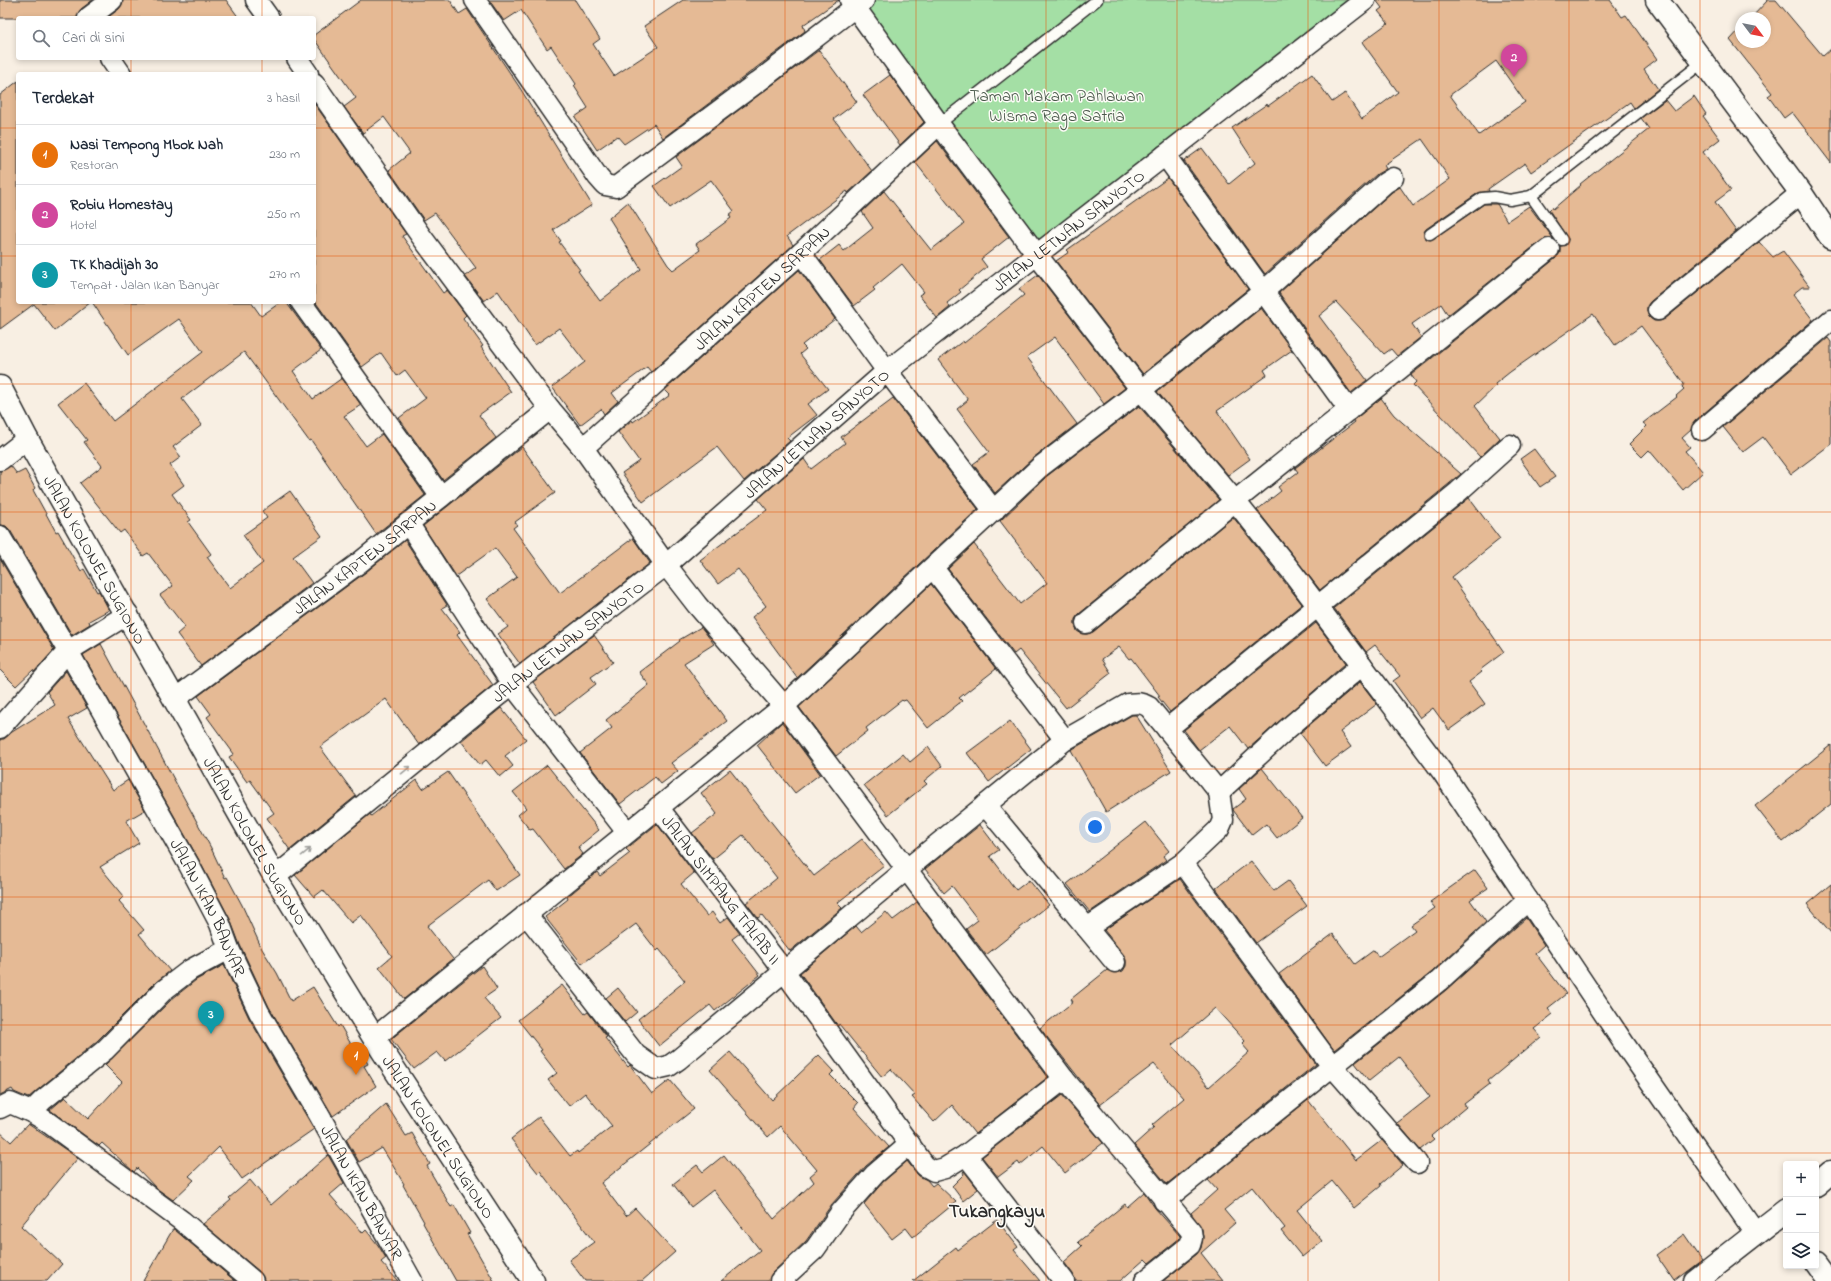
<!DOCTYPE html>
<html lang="id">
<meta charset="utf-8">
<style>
:root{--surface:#fff;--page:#f6f6f7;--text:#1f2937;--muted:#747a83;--line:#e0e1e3;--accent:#d93025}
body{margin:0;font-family:"Indie Flower",sans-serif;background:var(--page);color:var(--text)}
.controls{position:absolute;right:12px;bottom:12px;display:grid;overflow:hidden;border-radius:4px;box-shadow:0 2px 6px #0003}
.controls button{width:36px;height:36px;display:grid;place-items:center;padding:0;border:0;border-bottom:1px solid var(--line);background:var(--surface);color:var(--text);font:20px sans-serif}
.compass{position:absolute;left:1735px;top:12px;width:36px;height:36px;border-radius:50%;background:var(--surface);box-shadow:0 2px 6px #0003;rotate:122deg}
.you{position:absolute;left:1095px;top:827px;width:14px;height:14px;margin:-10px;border:3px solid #fff;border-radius:50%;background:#1a73e8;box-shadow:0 0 0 6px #1a73e833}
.badge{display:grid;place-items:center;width:26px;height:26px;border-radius:50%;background:var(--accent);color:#fff;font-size:13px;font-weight:700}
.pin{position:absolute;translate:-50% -33px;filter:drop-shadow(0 1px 2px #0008)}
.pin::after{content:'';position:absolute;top:21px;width:14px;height:12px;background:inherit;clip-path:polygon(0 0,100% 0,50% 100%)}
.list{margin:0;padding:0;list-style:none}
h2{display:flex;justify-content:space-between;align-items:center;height:52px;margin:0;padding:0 16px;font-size:17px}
h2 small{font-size:13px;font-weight:400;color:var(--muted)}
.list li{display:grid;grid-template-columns:26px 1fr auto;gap:12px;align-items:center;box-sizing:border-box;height:60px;padding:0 16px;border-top:1px solid var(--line)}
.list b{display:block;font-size:15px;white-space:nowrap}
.list p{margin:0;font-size:13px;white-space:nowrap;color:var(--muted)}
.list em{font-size:13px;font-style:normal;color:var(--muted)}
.icon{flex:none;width:22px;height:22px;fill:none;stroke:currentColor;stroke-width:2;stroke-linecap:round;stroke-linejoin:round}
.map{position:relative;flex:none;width:1831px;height:1281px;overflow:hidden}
.search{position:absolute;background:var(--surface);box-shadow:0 2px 6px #0003;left:16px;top:16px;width:300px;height:44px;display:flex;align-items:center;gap:10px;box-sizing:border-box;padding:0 14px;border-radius:4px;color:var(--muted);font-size:15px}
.panel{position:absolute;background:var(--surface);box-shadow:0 2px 6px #0003;left:16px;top:72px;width:300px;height:232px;border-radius:4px}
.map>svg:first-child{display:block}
</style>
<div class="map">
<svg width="1831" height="1281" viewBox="0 0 1831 1281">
<rect width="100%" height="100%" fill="#f8efe3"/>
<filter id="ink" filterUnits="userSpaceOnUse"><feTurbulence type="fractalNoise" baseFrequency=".025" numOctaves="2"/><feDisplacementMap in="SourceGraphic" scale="8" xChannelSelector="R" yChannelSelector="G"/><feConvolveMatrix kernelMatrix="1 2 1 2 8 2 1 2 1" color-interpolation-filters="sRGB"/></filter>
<g filter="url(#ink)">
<polygon fill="#a4dfa5" stroke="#688568" points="863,0 1364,0 1036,253 854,7"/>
<g fill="#e5ba95" stroke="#2b2b2b" fill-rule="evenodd">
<polygon points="0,0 93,0 81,9 77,18 0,18"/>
<polygon points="123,0 226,0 239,18 107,18 119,9"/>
<polygon points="361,0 450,0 459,14 467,9 520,88 592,205 553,230 561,241 559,242 580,270 578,271 600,301 641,269 609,218 628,202 668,265 673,270 700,250 696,244 731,218 729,215 734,211 711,180 670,208 654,186 682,166 676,157 819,50 857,102 834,119 872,171 848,193 847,191 787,236 793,245 651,372 647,367 612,393 618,401 604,414 601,409 580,425 552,387 585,362 559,328 535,345 498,291 484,301 465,276 476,268 435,213 424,220 389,170 410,153 384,117 363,133 344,107 356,98 314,39 314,35"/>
<polygon points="489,0 575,0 600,39 593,44 614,76 658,47 644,26 683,0 839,0 803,25 805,31 663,138 654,124 624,144 617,136 597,150 575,117 588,108 574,86 576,84 551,46 547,49 521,10 504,21"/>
<path d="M1376 0H1610L1622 17 1626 15 1657 59 1644 69 1658 89 1634 108 1630 102 1531 172 1525 163 1488 189 1489 191 1478 193 1426 229 1424 232V237L1431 240 1484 204H1497L1507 221 1529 206 1553 238H1547L1542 240 1448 315 1441 304 1412 324 1421 337 1397 356 1391 349 1384 354 1336 302 1319 316 1367 380 1351 393 1279 293 1392 192 1400 187 1413 206 1450 179 1422 139 1384 165 1386 169 1377 174 1265 274 1184 161 1202 148 1229 184 1255 163 1232 128 1267 104 1268 106 1312 74 1332 102 1345 93 1362 119 1398 92 1362 42 1388 23 1378 11 1382 8ZM1496 61 1525 102 1479 135 1450 95Z"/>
<polygon points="1768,0 1776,0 1823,56 1831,49 1831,163 1792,112 1784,118 1768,96 1772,93 1730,40 1741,28 1741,42 1765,42 1765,18 1751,18"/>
<polygon points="890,75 924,122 900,145 863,95"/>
<polygon points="18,81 18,302 91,302 55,331 34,304 0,329 0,95"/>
<polygon points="1694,96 1706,114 1703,116 1720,139 1703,152 1731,190 1715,202 1736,231 1651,301 1647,306 1647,312 1649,317 1654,321 1660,321 1665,319 1759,242 1773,257 1783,251 1810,287 1802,287 1793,294 1813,320 1695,421 1691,430 1682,438 1690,447 1685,451 1703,472 1683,490 1649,450 1642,457 1629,444 1647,426 1643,423 1677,397 1676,396 1684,389 1682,387 1684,384 1641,326 1615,345 1593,314 1510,372 1495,384 1496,386 1475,406 1500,438 1480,457 1413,385 1416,382 1411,375 1556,258 1560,253 1560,246 1566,245 1568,239 1549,210 1552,207 1553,209 1581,185 1580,184 1649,129 1641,118 1665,100 1674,111"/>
<polygon points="314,103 406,234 402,236 443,293 447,290 466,315 463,318 483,346 481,347 511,392 479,415 496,438 443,480 399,418 426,398 405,370 397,376 381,353 362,367 314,300"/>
<polygon points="937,141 1009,237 981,259 987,267 959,290 961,292 947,303 950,307 937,318 919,295 924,292 902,264 873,288 875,290 854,306 820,260 839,245 844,251 873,228 862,212 884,191 931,250 964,224 915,162"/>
<polygon points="1168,178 1248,289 1143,374 1056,261 1069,252 1067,250"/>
<polygon points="799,270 835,319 802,345 806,349 800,354 828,389 808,404 817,415 787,438 790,441 744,481 717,447 643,502 622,473 639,461 618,432 632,420 633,422 670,395 665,390"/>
<polygon points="1038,275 1125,388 1104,404 1055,337 1027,357 1077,424 1033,458 995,493 973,464 989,452 957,409 968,400 938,360 963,341 964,343 1024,295 1019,289"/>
<polygon points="92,302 251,302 261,316 281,302 286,302 321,350 293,371 313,399 342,378 361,405 344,416 366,446 382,434 425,495 376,534 311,440 309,441 244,352 182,399 202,425 173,447 181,457 170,465 184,485 172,494 191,520 188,522 211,554 207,557 230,588 263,563 243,535 267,518 262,511 290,491 322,536 293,557 312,583 201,666 177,634 185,627 160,595 173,586 148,553 143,556 124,530 120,533 80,483 102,466 84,442 87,440 58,403 84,383 113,421 203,352 179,319 128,355"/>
<polygon points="1261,308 1292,350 1264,370 1267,375 1217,411 1250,459 1228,475 1157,392"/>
<polygon points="1828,338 1831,342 1831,444 1791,474 1763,437 1743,452 1723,427"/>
<polygon points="893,398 978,509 797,678 752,617 766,606 738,569 718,584 700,560 767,510 758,499 804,459 811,469 845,443 841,437"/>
<polygon points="1381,398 1394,415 1461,474 1320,590 1257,510 1281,491 1278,487 1298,472 1295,468 1355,422 1354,420"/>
<polygon points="1139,406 1219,500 1079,614 1075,619 1075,624 1077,631 1082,634 1087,634 1093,632 1233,517 1302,604 1170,712 1158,697 1160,696 1131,658 1129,659 1119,647 1102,659 1111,673 1066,708 1019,650 1014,654 948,569 974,544 1020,604 1047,583 1000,521 1047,476"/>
<polygon points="522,447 555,493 515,522 517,525 513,528 560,593 633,538 650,563 520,664 498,634 508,627 487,599 517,577 495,548 456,576 423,526"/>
<polygon points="1534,449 1555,477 1540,487 1520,459"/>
<polygon points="11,466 17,474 25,470 35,488 33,490 56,532 58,531 81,571 84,569 97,592 99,591 109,610 89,621 90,624 72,635 10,530 6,526 0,525 0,471"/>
<polygon points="1469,498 1500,539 1452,577 1504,652 1480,670 1482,672 1469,682 1485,704 1449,730 1433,708 1420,718 1393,681 1400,676 1375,645 1366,652 1334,608"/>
<polygon points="405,540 447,605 442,608 460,632 457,635 493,685 419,745 386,699 320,747 356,796 290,850 267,818 274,813 250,780 247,782 229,757 234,754 207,717 211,714 198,696 366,572"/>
<polygon points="0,559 54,650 34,672 33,670 16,686 0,670"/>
<polygon points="931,584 996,669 959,698 962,701 928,728 906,700 903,701 902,700 866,728 868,731 836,756 799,707"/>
<polygon points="1316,623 1346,663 1248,749 1230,726 1199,750 1184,730"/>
<polygon points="701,627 714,644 684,663 727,721 671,763 678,771 661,784 655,777 620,804 580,753 612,728 606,720 649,685 639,672 680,641 679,640"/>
<polygon points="594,635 613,662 591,677 596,684 556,715 533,682"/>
<polygon points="101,644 211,848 225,878 227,877 242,905 262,949 277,973 291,1001 313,987 338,1027 340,1025 352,1046 356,1043 368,1064 364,1066 376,1086 333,1116 269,1007 240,945 230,919 199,860 83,655"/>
<polygon points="66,671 87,708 68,719 113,790 128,780 145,810 126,821 139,843 100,867 124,896 119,901 144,930 139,934 170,971 156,982 97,1041 28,1098 14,1092 12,1089 0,1095 0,739 4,739 12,732 55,705 47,692"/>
<polygon points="1360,682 1377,704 1340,732 1351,747 1325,766 1300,733"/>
<polygon points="501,708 526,739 505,756 513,766 500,777 486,760 480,765 461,741"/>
<polygon points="1132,715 1136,715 1171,771 1106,812 1071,750"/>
<polygon points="1010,721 1031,749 989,782 967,753"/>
<polygon points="782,722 820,774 795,793 757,745"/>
<polygon points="1831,745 1831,804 1783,842 1755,806"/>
<polygon points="928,747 942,766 924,781 927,784 888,815 864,785 903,754 910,762"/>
<polygon points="547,765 599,830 578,847 583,854 564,869 533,829 530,830 518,815 526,808 513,792"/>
<polygon points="1262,768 1302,818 1277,838 1266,824 1252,835 1233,810 1233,809 1246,799 1239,789"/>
<polygon points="730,770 814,876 862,839 884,866 837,903 842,908 790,951 762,915 758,918 746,903 777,878 743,835 713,859 692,833 717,814 701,793"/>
<polygon points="448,772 520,875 496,891 488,880 427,926 453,959 404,999 379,967 392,956 361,915 351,923 323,890 314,897 295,875 370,814 371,816 417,780 423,789"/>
<polygon points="1146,822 1169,851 1163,856 1166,860 1090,912 1067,884"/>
<polygon points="657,824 694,873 681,884 707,916 712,912 720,923 728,917 740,933 732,939 760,975 715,1011 710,1005 659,1046 638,1019 685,981 659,949 657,951 636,924 582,964 545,917 568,899 567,897 597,872 600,876 630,853 626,849"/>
<polygon points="980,825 999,850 990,856 1016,890 1029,880 1049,905 986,955 966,929 978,920 952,886 944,893 925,869"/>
<polygon points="1251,861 1274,891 1288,881 1307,906 1256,943 1216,888"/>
<polygon points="1475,870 1488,888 1470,900 1486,922 1432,972 1334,1050 1279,974 1333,934 1355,964 1374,950 1378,957 1415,930 1411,925 1435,908 1430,902"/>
<path d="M1180 879 1316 1064 1167 1184 1134 1145 1154 1127 1152 1125 1184 1098 1154 1064 1100 1105 1040 1028 1073 1002 1071 999 1107 970 1117 973 1123 971 1126 966V960L1124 955 1104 930ZM1215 1008 1245 1041 1242 1044 1249 1052 1209 1087 1172 1045Z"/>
<polygon points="1831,884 1831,933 1807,904"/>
<polygon points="917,902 1048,1077 975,1134 952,1105 934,1122 912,1097 915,1095 891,1069 882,1077 839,1024 838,1026 800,973 856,926 861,932 886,912 893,920"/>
<polygon points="1526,918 1544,945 1535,953 1566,994 1548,1008 1553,1014 1534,1029 1541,1037 1488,1081 1490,1084 1464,1104 1466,1107 1431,1136 1434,1139 1420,1150 1397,1123 1430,1097 1399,1057 1369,1081 1355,1063 1446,990"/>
<polygon points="224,965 249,1018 314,1129 242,1179 219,1147 189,1176 194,1180 173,1200 156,1188 137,1168 134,1172 102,1143 99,1146 50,1110 65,1097 88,1119 122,1082 105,1065 172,999 196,980"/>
<polygon points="482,966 497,989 484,998 501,1018 445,1061 437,1052 414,1069 391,1039"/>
<polygon points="562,985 585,1014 588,1012 607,1037 605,1038 628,1067 630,1065 652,1094 670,1080 694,1109 601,1183 626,1216 635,1208 675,1252 642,1281 585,1281 569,1260 594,1242 540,1171 538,1173 511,1139 539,1117 570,1156 577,1151 578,1153 612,1126 585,1093 569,1106 548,1080 557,1073 540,1051 542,1050 518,1020"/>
<polygon points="618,988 637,1012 625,1022 606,998"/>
<polygon points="730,1052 772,1100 819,1055 834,1071 830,1075 858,1103 854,1108 889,1147 866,1166 832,1204 806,1241 772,1273 769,1281 721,1281 760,1250 713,1190 691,1207 673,1184 697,1165 703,1172 724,1155 774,1219 814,1182 810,1176 817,1170 780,1126 768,1137 710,1070"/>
<polygon points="1062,1095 1103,1143 1065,1173 1043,1146 1020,1165 1018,1162 998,1177 982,1157"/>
<polygon points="1308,1100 1356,1160 1382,1140 1403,1165 1380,1184 1381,1186 1354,1208 1332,1181 1297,1210 1322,1241 1302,1257 1281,1231 1285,1228 1252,1187 1224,1210 1235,1223 1201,1253 1223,1281 1163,1281 1197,1254 1201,1248 1203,1237 1202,1229 1191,1213 1217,1190 1208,1180"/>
<polygon points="386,1104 406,1136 412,1133 430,1164 427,1166 451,1207 454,1205 470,1233 467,1234 494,1281 456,1281 423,1223 424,1222 403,1185 404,1184 382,1148 359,1162 346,1139"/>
<polygon points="28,1124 78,1158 21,1226 62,1264 47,1281 0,1281 0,1132 11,1142"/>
<polygon points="328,1155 344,1183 330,1195 363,1233 366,1230 378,1245 386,1258 381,1262 398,1281 264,1281 260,1272 203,1224 231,1200 229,1198 250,1180 271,1205"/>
<polygon points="907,1161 919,1176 927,1180 932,1186 936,1183 956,1202 913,1237 906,1228 892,1239 864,1204 883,1182"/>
<polygon points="964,1171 978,1189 963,1201 952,1186 964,1174 963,1172"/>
<polygon points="1144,1192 1155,1208 1180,1236 1180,1238 1149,1263 1145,1259 1120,1281 1075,1281 1073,1274 1064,1262 1082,1246 1078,1242 1125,1204 1127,1207"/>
<polygon points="997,1220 1018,1247 1014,1250 1040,1281 913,1281 956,1247 958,1250"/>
<polygon points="173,1229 175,1230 235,1281 143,1281"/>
<polygon points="1684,1234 1702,1260 1674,1281 1656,1255"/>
</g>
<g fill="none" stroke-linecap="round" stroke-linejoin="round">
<g stroke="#2b2b2b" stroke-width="13">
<g id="lane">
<polyline points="939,124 1097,0"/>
<polyline points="1531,196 1562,240"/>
<polyline points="1430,234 1482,198 1494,197 1510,200 1531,196 1703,62"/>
</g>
</g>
<g stroke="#2b2b2b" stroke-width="23">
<g id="street">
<polyline points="256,0 269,18"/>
<polyline points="475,0 598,177 605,185 616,187 763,78 864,0"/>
<polyline points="850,0 939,124 1037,255 1141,390 1235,501 1292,572 1443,773 1625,1045 1756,1234"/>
<polyline points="88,18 112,0"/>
<polyline points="110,58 121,74"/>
<polyline points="297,58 308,74"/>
<polyline points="314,83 421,236 550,409 583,448 666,565 697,605 784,706 1064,1079 1191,1231 1192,1238 1190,1245 1145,1281"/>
<polyline points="1165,155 1349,410"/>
<polyline points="801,253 887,371 994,511"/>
<polyline points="301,302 441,497"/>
<polyline points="1658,310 1801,193"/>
<polyline points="1702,430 1831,320"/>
<path id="s1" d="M583 448 801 253 939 124"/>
<polyline points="0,460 27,439"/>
<polyline points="408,523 512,684 627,832"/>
<path id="s2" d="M0 536 68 651 189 865 220 924 229 949 259 1012 318 1113 412 1281"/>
<polyline points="1086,623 1235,501 1549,249"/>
<path id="s3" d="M175 699 359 563 550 409"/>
<polyline points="0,728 68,651 128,614"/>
<polyline points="1167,729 1458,492 1510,445"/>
<path d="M1065 740 1128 704C1137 703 1141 702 1149 707L1219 792 1223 820 1219 829 1183 863 1087 928"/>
<polyline points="1219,792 1287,729 1362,665"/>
<polyline points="985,805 1115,962"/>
<path id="s4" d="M658 807 784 971 925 1166 934 1171 945 1168 966 1155 1064 1079"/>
<polyline points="1183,863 1332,1066 1417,1163"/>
<path id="s5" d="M275 877 512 684 666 565 887 371 1365 0"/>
<polyline points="526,914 636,1055 656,1069 669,1066 679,1059 907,869 1065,740 933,568"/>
<polyline points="374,1038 784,706 1040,467 1141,390 1264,291 1385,183 1393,178"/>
<polyline points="0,1108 10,1103 31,1112 43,1100 105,1050 164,990 190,970 229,949"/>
<polyline points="31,1112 46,1121 182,1221 253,1281"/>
<polyline points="966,1155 1064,1281"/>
<polyline points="1164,1201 1439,981 1528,900"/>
<polyline points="1816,1263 1829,1281"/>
<polyline points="780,1281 815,1249 841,1212 875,1174 910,1144"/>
</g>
</g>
<g stroke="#2b2b2b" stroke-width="25">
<g id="secondary">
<polyline points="1657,0 1801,193 1831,238"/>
<path id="s6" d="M0 387 27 439 275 877 374 1038 533 1281"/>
<polyline points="1816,1185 1831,1172"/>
<polyline points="1695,1281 1786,1210"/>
</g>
</g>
<use href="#lane" stroke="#fdfcf7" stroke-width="10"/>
<use href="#street" stroke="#fdfcf7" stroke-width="20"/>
<use href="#secondary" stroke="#fdfcf7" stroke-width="22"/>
</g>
<defs><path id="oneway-shaft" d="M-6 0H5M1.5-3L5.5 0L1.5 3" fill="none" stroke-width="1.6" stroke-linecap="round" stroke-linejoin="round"/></defs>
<g stroke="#9e9e9b">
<use href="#oneway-shaft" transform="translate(406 770) rotate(-39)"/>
<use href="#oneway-shaft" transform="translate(306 852) rotate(-39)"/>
</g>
</g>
<path fill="none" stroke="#e8590c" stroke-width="1" stroke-opacity="0.55" d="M131 0V18M262 0V18M392 0V1281M523 0V1281M654 0V1281M785 0V1281M916 0V1281M1046 0V1281M1177 0V1281M1308 0V1281M1439 0V1281M1569 0V1281M1700 0V1281M131 58V74M262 58V74M0 128H18M314 128H1831M0 256H18M314 256H1831M131 302V1281M262 302V1281M0 384H1831M0 512H1831M0 640H1831M0 769H1831M0 897H1831M0 1025H1831M0 1153H1831"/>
<g text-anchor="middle" stroke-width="3" stroke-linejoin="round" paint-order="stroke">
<g font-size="17" fill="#49584a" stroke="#fdfcf7">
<text x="1057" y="101">Taman Makam Pahlawan<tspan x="1057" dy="20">Wisma Raga Satria</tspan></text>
</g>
<g font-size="17" fill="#2b2b2b" stroke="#fdfcf7">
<text dy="6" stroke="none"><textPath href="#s5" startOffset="1024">JALAN LETNAN SANYOTO</textPath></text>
<text dy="6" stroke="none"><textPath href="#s1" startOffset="240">JALAN KAPTEN SARPAN</textPath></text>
<text dy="6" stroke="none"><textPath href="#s5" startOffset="700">JALAN LETNAN SANYOTO</textPath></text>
<text dy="6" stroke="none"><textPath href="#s3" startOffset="237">JALAN KAPTEN SARPAN</textPath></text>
<text dy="6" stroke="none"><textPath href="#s6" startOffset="197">JALAN KOLONEL SUGIONO</textPath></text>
<text dy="6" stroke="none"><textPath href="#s5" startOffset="376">JALAN LETNAN SANYOTO</textPath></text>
<text dy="6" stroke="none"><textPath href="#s6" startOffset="521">JALAN KOLONEL SUGIONO</textPath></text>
<text dy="6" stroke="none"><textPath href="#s4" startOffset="104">JALAN SIMPANG TALAB II</textPath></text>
<text dy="6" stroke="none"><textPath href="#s2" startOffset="426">JALAN IKAN BANYAR</textPath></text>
<text dy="6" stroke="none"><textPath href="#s6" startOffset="869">JALAN KOLONEL SUGIONO</textPath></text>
<text dy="6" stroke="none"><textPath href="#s2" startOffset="750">JALAN IKAN BANYAR</textPath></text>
</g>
<g font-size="19" font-weight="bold" fill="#2b2b2b" stroke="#fdfcf7">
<text x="997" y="1217">Tukangkayu</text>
</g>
</g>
</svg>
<div class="controls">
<button>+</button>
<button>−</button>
<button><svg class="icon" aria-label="layers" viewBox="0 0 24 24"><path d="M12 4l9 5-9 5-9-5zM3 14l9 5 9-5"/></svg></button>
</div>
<svg class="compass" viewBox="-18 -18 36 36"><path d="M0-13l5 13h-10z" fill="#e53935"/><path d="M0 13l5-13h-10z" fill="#747a83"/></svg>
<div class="you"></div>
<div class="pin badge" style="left:356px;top:1075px;background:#e8710a">1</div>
<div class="pin badge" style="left:1514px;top:77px;background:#d1479c">2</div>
<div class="pin badge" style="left:211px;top:1034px;background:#0f9aa8">3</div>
<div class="search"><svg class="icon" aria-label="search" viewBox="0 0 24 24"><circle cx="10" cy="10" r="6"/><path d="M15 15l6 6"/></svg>Cari di sini</div>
<section class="panel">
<h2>Terdekat<small>3 hasil</small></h2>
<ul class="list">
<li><span class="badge" style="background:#e8710a">1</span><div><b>Nasi Tempong Mbok Nah</b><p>Restoran</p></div><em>230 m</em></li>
<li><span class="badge" style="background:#d1479c">2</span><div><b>Robiu Homestay</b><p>Hotel</p></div><em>250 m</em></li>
<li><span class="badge" style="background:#0f9aa8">3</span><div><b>TK Khadijah 30</b><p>Tempat · Jalan Ikan Banyar</p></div><em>270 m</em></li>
</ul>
</section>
</div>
